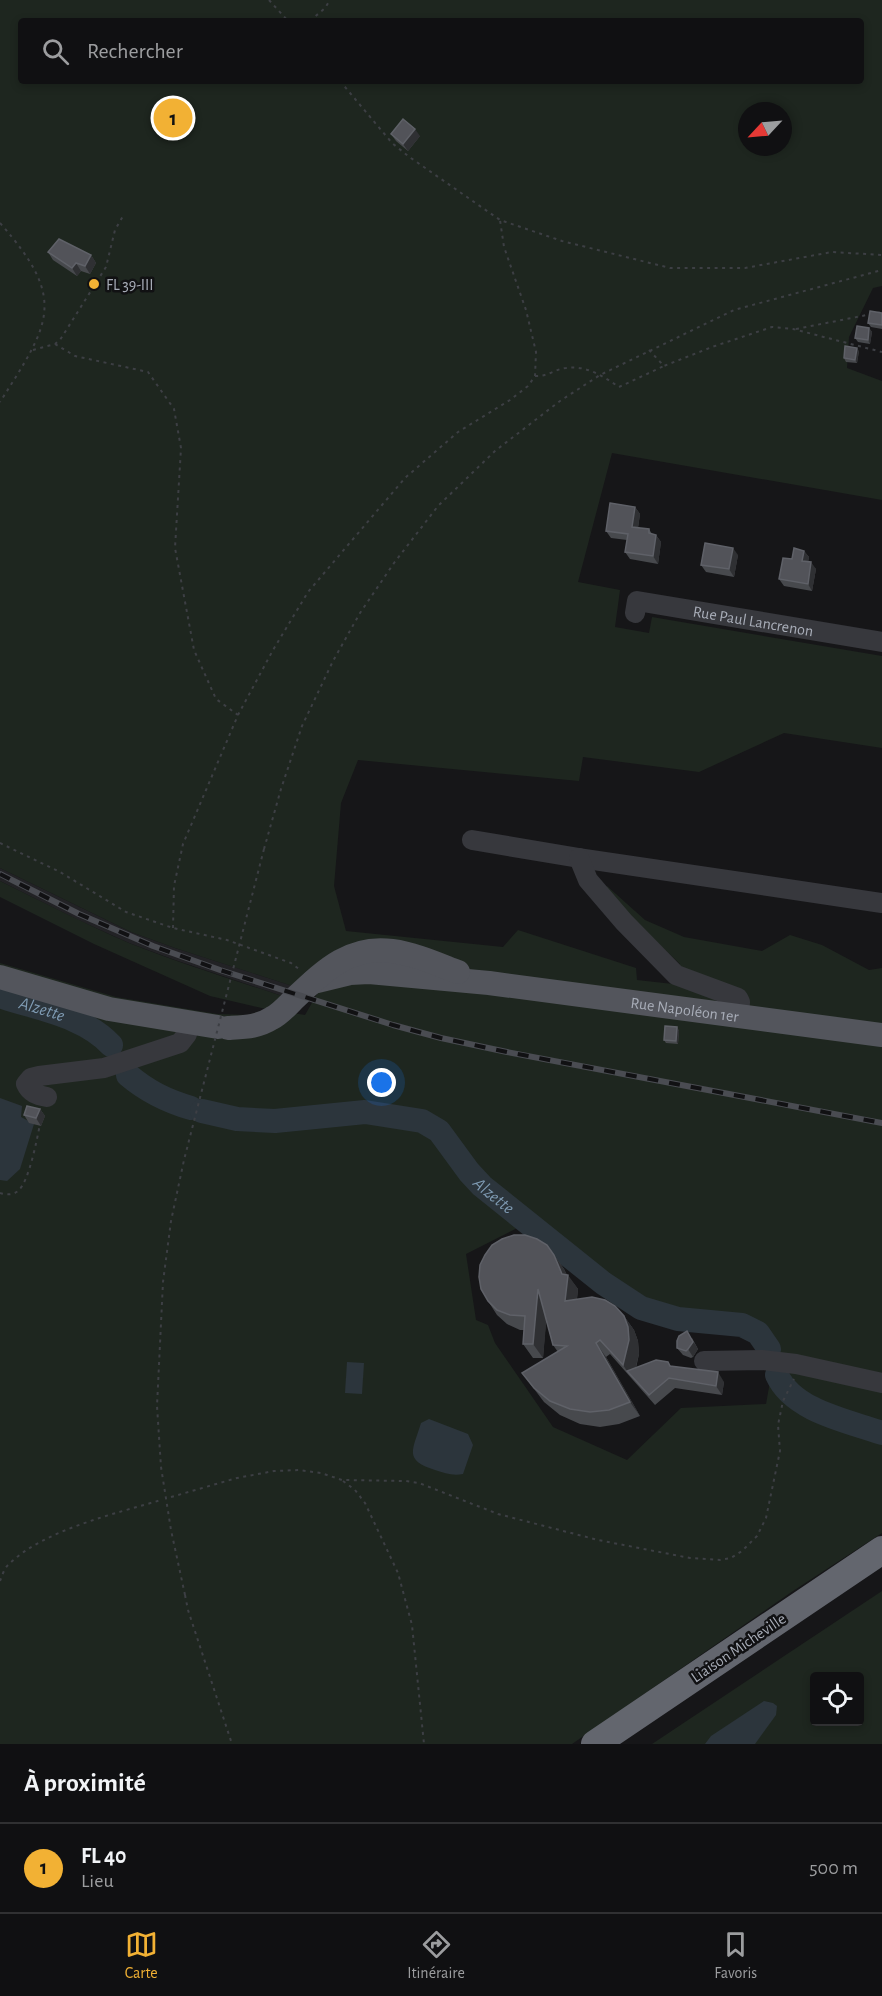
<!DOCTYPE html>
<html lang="fr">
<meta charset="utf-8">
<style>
:root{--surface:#101012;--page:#1e1e20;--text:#f1f3f6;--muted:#9c9d9f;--line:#303032;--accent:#f2b134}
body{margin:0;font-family:"Alegreya Sans",sans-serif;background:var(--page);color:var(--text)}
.controls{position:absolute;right:18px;bottom:18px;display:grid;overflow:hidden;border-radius:6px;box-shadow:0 3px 9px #0003}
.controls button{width:54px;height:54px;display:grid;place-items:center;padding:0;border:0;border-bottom:2px solid var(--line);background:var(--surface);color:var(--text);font:30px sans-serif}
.compass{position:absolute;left:738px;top:102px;width:54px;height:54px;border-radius:50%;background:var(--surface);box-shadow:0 3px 9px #0003;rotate:244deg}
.you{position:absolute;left:382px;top:1083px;width:21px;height:21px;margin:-15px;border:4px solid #fff;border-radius:50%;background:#1a73e8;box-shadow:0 0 0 9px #1a73e833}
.badge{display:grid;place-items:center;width:39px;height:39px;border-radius:50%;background:var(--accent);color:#111;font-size:20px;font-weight:700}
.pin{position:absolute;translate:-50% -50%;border:3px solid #fff;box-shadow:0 2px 6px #0006}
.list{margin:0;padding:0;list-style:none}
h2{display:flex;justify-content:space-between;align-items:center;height:78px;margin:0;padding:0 24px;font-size:26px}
h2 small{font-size:20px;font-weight:400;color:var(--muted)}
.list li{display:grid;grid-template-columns:39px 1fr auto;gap:18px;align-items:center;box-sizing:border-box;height:90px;padding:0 24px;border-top:2px solid var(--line)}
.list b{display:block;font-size:22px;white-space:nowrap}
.list p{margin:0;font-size:20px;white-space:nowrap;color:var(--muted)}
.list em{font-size:20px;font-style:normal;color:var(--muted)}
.icon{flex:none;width:33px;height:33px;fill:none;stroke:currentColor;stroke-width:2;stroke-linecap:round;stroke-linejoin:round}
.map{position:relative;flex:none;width:882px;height:1744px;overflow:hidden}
.search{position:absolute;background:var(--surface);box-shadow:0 3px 9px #0003;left:18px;right:18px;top:18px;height:66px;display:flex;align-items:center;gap:15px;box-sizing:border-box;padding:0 21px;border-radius:6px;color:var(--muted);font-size:22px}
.sheet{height:168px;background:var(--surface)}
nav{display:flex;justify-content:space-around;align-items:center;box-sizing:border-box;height:84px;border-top:2px solid var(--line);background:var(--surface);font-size:16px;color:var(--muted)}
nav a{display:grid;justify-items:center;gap:3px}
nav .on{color:var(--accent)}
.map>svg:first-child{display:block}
</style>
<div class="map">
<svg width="882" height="1744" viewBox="0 0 882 1744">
<rect width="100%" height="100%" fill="#161618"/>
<polygon fill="#222225" points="0,868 131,932 175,948 293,986 282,996 172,959 129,943 78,920 0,881"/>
<g fill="#1e261f" fill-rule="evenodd">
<path d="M0 0H882V286L873 288 849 337 847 368 882 381V500L612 453 578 582 620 590 615 627 649 633 652 617 882 656V748L784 733 699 772 583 757 579 781 358 760 341 803 334 886 346 931 503 947 518 930 636 968 637 980 673 984 680 964 603 891 607 886 645 920 684 937 762 951 790 935 822 945 869 970 882 968V1533L793 1591 572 1744H0V963L116 997 217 1014 248 1015 266 1009 210 996 94 944 0 897V881C43 902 85 924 129 943 179 963 231 979 282 996L268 1009 305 1015 317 994 175 948 131 932 0 868ZM21 21H861V81H21ZM747 111H783V147H747ZM527 1223 603 1283 641 1308 678 1319 742 1325 758 1333 769 1349 777 1375 771 1376 766 1404 681 1408 627 1460 553 1427 495 1343 488 1325 476 1320 466 1254Z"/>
<path d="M882 1591V1744H652ZM814 1676H860V1722H814Z"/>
</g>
<g fill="#2c353c">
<polygon points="0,1098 22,1106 21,1117 34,1124 20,1169 7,1181 0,1180"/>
<polygon points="347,1362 364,1363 362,1394 345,1393"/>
<path d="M429 1419 468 1434 473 1445 463 1474C452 1476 445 1473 435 1470 403 1460 413 1450 421 1423Z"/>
<polygon points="764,1701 773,1703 777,1706 776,1715 755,1744 705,1744 711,1736"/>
</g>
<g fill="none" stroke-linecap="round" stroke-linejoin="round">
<g stroke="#2c353c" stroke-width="24">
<path id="s1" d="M0 996C37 1009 83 1015 111 1045"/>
<path d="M128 1075C148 1092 167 1101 191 1108"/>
<path id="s2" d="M202 1111 237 1119 275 1121 365 1112 422 1121 439 1131 469 1172 482 1186 603 1283 641 1308 678 1319 742 1325 758 1333 769 1349"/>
<path d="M777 1375C793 1411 848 1421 882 1433"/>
</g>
<g stroke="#3d3f44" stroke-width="2" stroke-dasharray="3 4.5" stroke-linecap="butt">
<polyline points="269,0 288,21"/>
<polyline points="310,21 325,8 330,0"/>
<polyline points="340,81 392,143 408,156 500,220 562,241 670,268 745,268 832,252 882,255"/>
<path d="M0 223C68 300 50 323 0 402"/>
<polyline points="796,329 882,312"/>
<polyline points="55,344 75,356 148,372 174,409 181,448 175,548 194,650 216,699 238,715"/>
<polyline points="33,350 55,344 60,340 106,267 115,230 123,216"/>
<polyline points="649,350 664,366 712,347 772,327 793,329 882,352"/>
<path d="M535 376C547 377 555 369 566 368 586 365 603 376 619 387L664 366"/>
<polyline points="0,843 60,872 126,912 173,928 227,940 291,963 299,969"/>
<polyline points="264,849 281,789 302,726 333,661 360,613 394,563 438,506 495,451 560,401 600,375 734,310 882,270"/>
<polyline points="173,928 174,886 183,844 238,715 273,650 308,592 405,478 458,432 510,400 528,386 535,376 536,352 526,310 504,247 500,220"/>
<path d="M0 1193C6 1195 13 1195 18 1191 29 1182 37 1139 40 1124"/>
<polyline points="343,1481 355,1490 365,1503 398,1573 412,1625 424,1744"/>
<polyline points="171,1497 237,1478 274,1471 299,1470 321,1473 342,1480 406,1481 419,1483 498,1514 598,1540 690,1558 720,1560 731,1558 742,1551 757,1536 766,1518 780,1451 778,1425 783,1401 794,1379"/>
<path d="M0 1581C2 1576 4 1569 8 1565 43 1530 114 1514 161 1500"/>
<polyline points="185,1595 188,1610 232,1744"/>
</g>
<g stroke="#37383d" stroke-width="20">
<path id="s3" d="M635 613 637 601 882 642"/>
<polyline points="472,840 579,858 882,903"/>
<polyline points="579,858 588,880 624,922 676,975 738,998 740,1002 739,1016"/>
<path d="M47 1097C37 1095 30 1093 26 1084L31 1078 39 1076 104 1068 180 1043 187 1034 189 1023"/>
<polyline points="704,1361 762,1360 796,1364 882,1383"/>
</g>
<g stroke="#53555c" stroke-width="24">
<polyline points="0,977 109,1009 218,1027"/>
<path id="s4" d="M313 982 350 973 369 972 489 983 882 1035"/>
<path d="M228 1028C245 1027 258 1027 272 1018 280 1014 287 1006 293 1000 322 973 348 945 392 951 415 954 437 964 458 972"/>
</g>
<polyline stroke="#63666e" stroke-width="28" points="595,1744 882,1550"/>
<g stroke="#4a4c52" stroke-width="6">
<polyline id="rail" points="0,874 79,914 153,946 220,970 393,1025 441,1038 507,1052 882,1123"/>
</g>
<use href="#rail" stroke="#111113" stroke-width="4" stroke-dasharray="11" stroke-linecap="butt"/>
<polyline stroke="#3d3f44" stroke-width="2" stroke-dasharray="3 4.5" stroke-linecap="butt" points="185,1595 171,1530 161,1467 157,1406 163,1282 171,1221 184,1160 264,849"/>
</g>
<g fill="#47494d">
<polygon points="391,134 420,136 408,151 396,141"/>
<polygon points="48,252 91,255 96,263 90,274 81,271 77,276 53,260"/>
<polygon points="882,313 882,329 871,327 868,323"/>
<polygon points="869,328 872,332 870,344 858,342 855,338"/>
<polygon points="859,351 857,363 846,362 844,358"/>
<polygon points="635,507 640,514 638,528 649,529 652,534 656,535 661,542 658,564 630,559 625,552 627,540 611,538 606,531"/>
<polygon points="804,551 809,557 808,562 816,569 812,591 784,586 779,579 792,559"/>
<polygon points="738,555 734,577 706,572 701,565"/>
<polygon points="677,1027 679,1031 678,1044 666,1043 664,1040"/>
<polygon points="40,1109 45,1116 41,1126 29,1123 24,1115"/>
<polygon points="554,1255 564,1269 567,1275 578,1289 577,1299 624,1316 634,1330 638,1341 639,1354 636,1368 668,1362 671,1366 724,1382 722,1395 675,1388 655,1405 610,1354 606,1357 640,1416 619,1424 600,1427 580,1424 560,1415 544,1402 522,1373 558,1352 553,1345 546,1320 543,1358 533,1358 523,1344 524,1330 520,1330 507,1324 497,1315 488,1301"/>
<polygon points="692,1338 698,1349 693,1357 691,1358 683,1355 677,1348"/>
</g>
<g fill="#2f3033">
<polygon points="415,129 420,136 408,151 403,144"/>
<polygon points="91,255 96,263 90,274 85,266"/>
<polygon points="76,263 81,271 77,276 72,268"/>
<polygon points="869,328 872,332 870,344 868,340"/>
<polygon points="857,348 859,351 857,363 855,360"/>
<polygon points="635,507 640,514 637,534 632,527"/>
<polygon points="656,535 661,542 658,564 653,556"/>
<polygon points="733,548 738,555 734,577 729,569"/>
<polygon points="804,551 809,557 807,568 802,561"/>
<polygon points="811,562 816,569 812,591 808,584"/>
<polygon points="677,1027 679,1031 678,1044 676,1041"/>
<polygon points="40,1109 45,1116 41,1126 36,1118"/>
<polygon points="554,1255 564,1269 568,1277 568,1275 578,1289 575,1315 565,1301 562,1274"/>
<polygon points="538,1289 548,1303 543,1358 533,1344"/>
<polygon points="624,1316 634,1330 638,1341 639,1354 633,1378 627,1371 633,1380 623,1365"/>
<polygon points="687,1331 698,1349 693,1357 688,1349"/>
<polygon points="596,1343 606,1357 640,1416 630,1402"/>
<polygon points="718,1372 724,1382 722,1395 716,1386"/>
</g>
<g fill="#525359" stroke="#5f6168" stroke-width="1.5">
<polygon points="403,119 415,129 403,144 391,134"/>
<polygon points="59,239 91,255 85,266 76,263 72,268 48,252"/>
<polygon points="870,311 882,313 882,325 868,323"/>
<polygon points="857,326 869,328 868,340 855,338"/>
<polygon points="845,346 857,348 855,360 844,358"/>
<polygon points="610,503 635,507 632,527 649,529 649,533 656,535 653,556 625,552 628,534 606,531"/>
<polygon points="705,543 733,548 729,569 701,565"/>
<polygon points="794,548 804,551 802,561 811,562 808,584 779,579 783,558 792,559"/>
<polygon points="665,1026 677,1027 676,1041 664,1040"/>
<polygon points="27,1106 40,1109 36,1118 24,1115"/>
<polygon points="514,1235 525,1235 537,1239 547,1245 554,1255 562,1274 568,1275 565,1301 592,1297 605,1300 615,1306 624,1316 628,1327 629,1340 623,1365 600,1340 596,1343 630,1402 609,1410 590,1412 570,1409 550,1401 534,1388 522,1373 567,1346 553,1345 538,1289 533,1344 523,1344 525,1316 510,1315 497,1310 488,1301 481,1289 479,1277 480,1265 485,1255 492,1245 502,1239"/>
<polygon points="687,1331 693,1342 688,1349 686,1351 677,1348 677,1341 679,1336"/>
<polygon points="656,1360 668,1362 670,1366 718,1372 716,1386 669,1378 649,1395 627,1371"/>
</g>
<circle fill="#f2b134" stroke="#111113" stroke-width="2" cx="94" cy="284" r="6"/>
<g text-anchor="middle" stroke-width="5" stroke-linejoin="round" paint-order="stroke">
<g font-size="16" fill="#a8adb8" stroke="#111113" text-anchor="start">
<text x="106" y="290">FL 39-III</text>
</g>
<g font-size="16" fill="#a8adb8" stroke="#111113">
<text dy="6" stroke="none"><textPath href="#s3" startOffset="130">Rue Paul Lancrenon</textPath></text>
<text dy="6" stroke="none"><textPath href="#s4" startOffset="375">Rue Napoléon 1er</textPath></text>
<text transform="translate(738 1647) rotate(-34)" y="6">Liaison Micheville</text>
</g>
<g font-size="18" font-style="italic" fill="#7f9bb3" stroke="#111113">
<text dy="6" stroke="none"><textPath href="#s1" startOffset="44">Alzette</textPath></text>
<text dy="6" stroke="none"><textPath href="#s2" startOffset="327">Alzette</textPath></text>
</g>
</g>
</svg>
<div class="controls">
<button><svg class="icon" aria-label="locate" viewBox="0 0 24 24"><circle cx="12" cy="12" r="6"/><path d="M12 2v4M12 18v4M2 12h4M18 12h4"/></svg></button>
</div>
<svg class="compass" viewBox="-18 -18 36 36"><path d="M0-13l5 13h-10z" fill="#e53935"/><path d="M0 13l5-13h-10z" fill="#9c9d9f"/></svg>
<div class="you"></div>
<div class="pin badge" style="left:173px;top:118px">1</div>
<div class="search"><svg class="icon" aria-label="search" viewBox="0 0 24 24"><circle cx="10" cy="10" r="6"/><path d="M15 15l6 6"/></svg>Rechercher</div>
</div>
<section class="sheet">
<h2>À proximité<small></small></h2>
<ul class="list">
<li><span class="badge">1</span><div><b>FL 40</b><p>Lieu</p></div><em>500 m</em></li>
</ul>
</section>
<nav>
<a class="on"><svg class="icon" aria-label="map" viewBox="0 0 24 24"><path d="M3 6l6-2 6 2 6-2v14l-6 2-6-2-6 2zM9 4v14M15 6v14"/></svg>Carte</a>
<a><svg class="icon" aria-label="directions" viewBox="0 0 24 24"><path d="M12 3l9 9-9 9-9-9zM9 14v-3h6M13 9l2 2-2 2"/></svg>Itinéraire</a>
<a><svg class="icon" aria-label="saved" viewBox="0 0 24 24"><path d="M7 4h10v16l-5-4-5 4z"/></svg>Favoris</a>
</nav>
